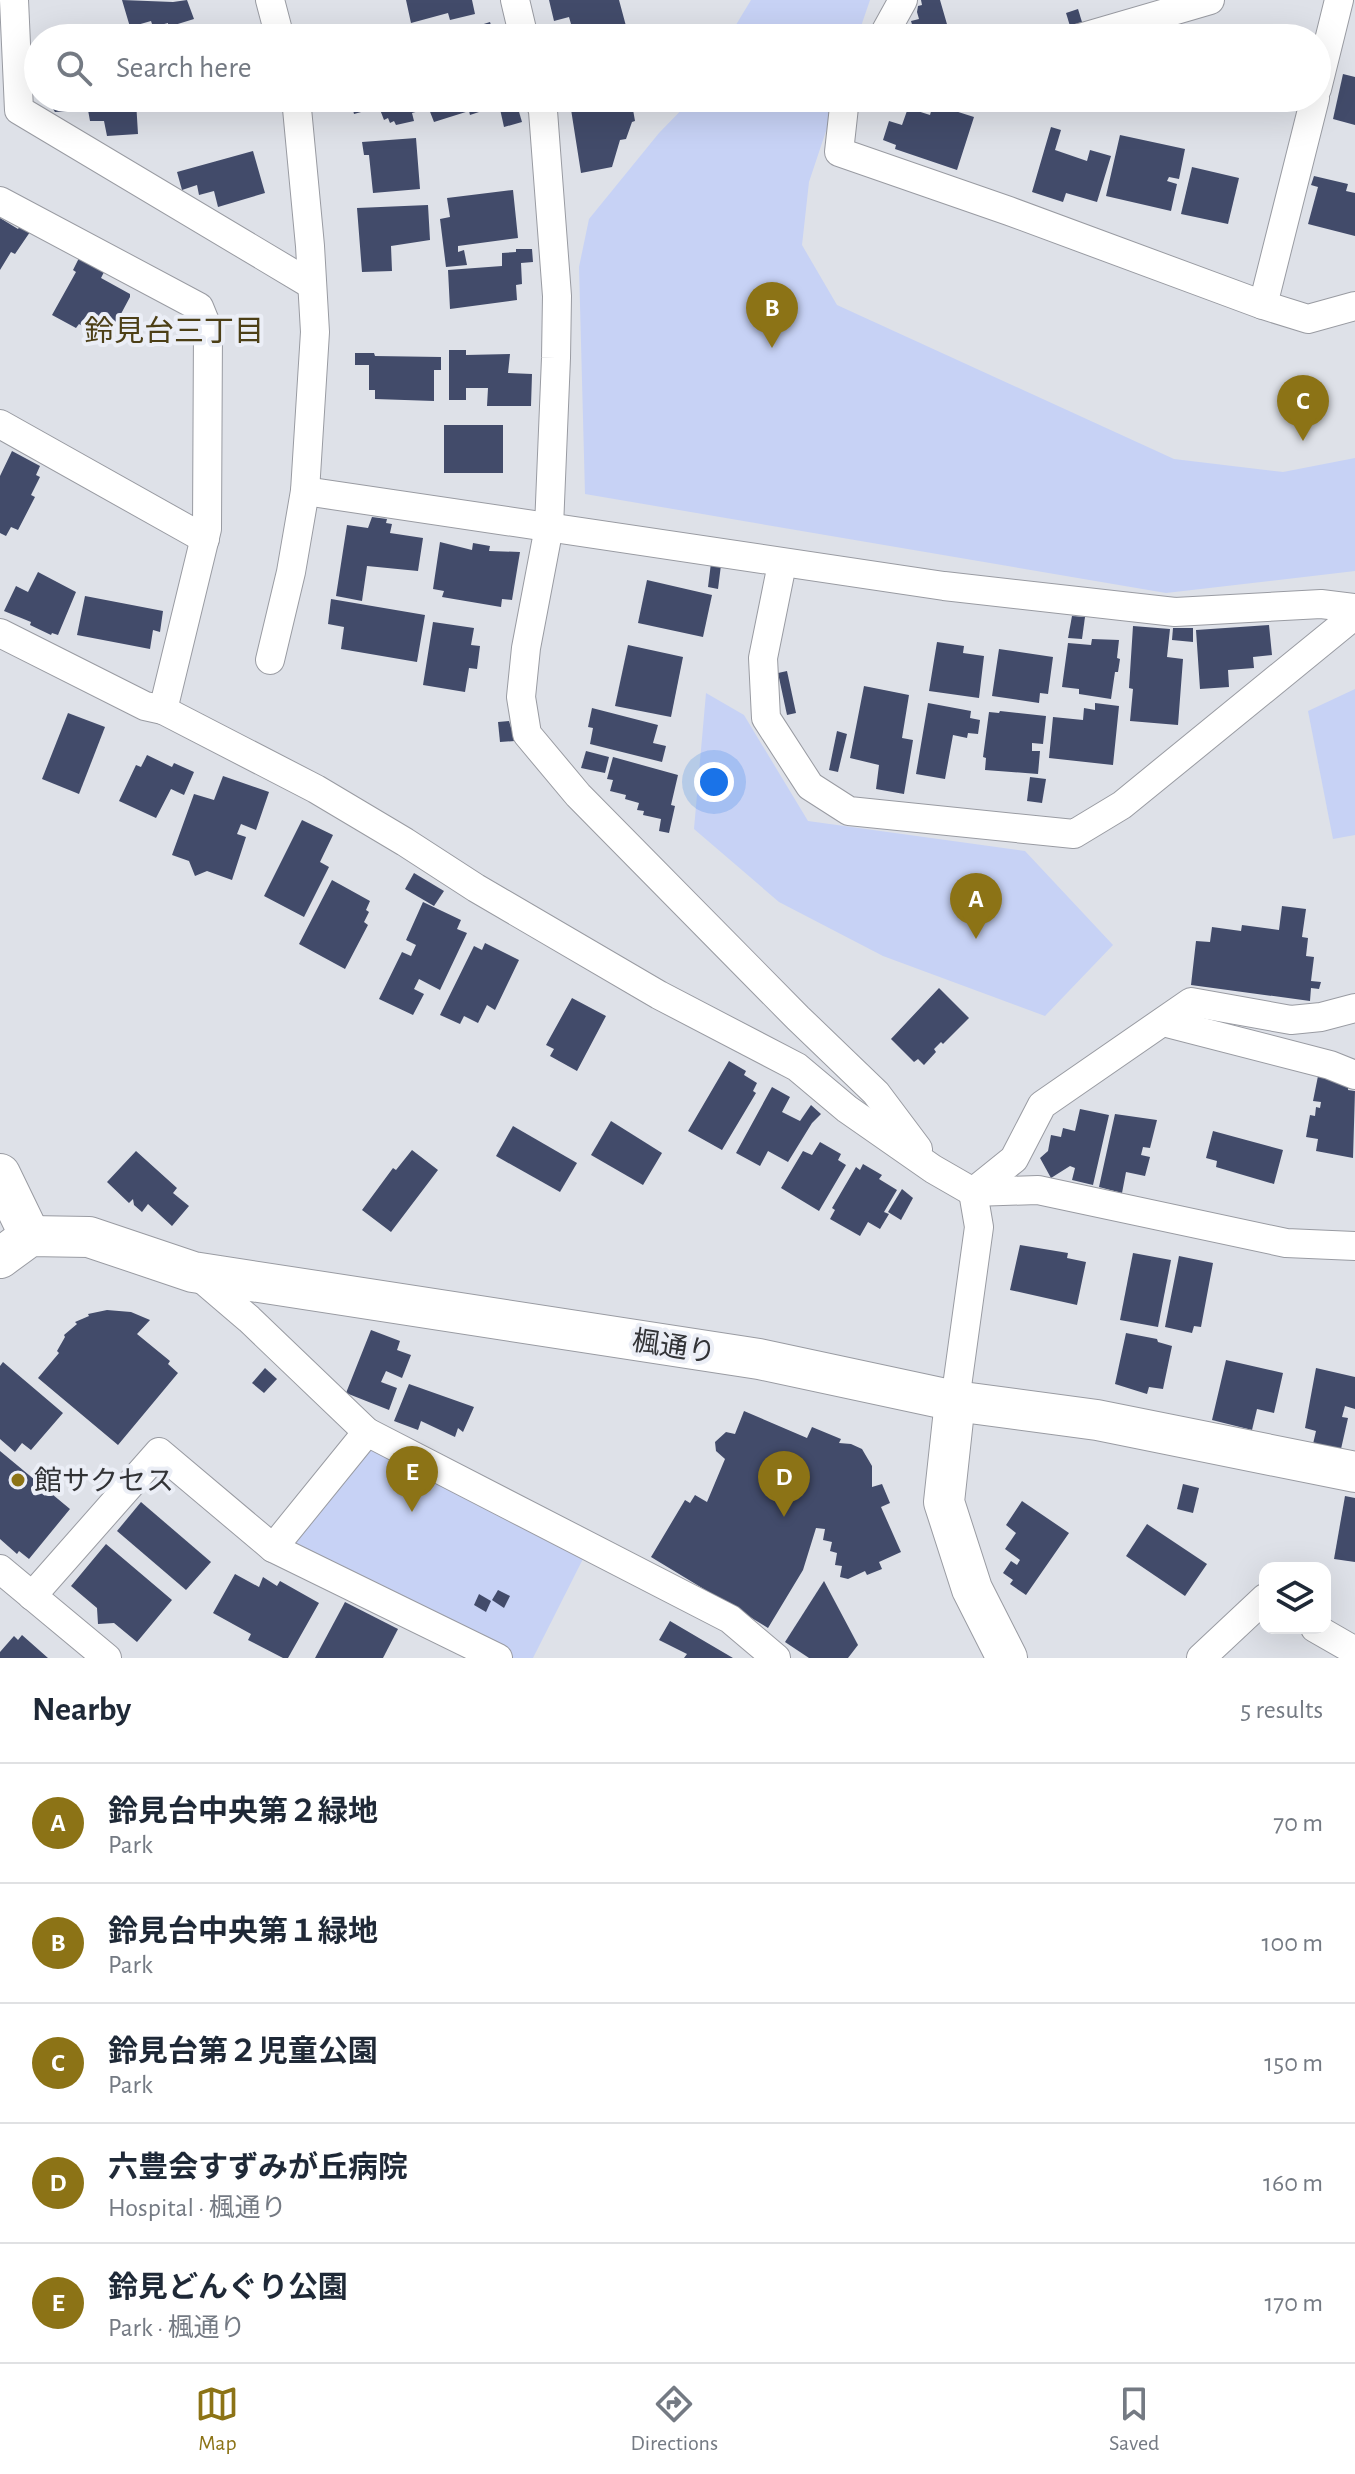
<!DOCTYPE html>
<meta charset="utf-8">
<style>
:root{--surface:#fff;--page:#f6f6f7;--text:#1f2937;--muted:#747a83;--line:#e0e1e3;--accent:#8c7316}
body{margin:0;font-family:"Alegreya Sans","Noto Sans JP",sans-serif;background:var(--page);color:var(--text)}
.controls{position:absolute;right:24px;bottom:24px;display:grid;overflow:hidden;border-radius:16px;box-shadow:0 8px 32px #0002}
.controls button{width:72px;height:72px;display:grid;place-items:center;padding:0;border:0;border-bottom:2px solid var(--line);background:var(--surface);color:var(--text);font:40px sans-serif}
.you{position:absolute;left:714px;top:782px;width:28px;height:28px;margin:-20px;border:6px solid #fff;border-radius:50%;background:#1a73e8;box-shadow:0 0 0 12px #1a73e833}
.badge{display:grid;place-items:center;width:52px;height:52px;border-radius:50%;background:var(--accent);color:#fff;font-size:26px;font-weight:700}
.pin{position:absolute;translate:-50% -66px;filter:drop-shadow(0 2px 4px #0008)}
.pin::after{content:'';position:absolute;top:42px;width:28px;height:24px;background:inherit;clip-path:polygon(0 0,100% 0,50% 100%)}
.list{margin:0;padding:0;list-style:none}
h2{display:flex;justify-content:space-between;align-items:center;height:104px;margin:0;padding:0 32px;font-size:34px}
h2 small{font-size:26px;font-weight:400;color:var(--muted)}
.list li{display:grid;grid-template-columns:52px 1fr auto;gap:24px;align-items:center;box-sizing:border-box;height:120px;padding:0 32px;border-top:2px solid var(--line)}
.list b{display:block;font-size:30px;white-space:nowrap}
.list p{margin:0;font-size:26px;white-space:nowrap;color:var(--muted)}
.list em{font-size:26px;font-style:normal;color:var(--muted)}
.icon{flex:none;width:44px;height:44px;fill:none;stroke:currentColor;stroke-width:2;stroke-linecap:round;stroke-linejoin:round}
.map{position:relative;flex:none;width:1355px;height:1658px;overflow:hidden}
.search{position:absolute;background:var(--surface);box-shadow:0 8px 32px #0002;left:24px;right:24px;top:24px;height:88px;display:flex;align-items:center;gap:20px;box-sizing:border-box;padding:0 28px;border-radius:44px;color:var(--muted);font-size:30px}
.sheet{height:704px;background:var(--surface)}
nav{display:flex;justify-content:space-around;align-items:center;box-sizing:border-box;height:112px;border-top:2px solid var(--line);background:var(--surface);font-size:22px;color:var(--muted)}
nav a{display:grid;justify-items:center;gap:4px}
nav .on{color:var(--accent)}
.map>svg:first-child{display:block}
</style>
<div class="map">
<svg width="1355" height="1658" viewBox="0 0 1355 1658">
<rect width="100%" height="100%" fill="#dee1e8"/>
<g fill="#c7d2f5">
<polygon points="751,0 870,0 857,38 728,38"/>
<polygon points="693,98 837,98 809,182 802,245 837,305 1174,459 1283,472 1355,458 1355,571 1166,593 585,494 579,267 589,219 659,133"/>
<polygon points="1355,689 1355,835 1333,839 1308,711"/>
<polygon points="706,693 744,715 808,821 1025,851 1113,945 1045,1016 883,956 779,902 694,829"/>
<polygon points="367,1432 589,1547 533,1658 498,1658 273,1548"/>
</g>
<g fill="#424b6a">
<polygon points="122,0 173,2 187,0 194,19 168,27 168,23 153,27 151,21 130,27"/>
<polygon points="406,0 472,0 475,14 450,20 448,13 411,23"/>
<polygon points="549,0 619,0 626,26 630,25 631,31 620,34 619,30 587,38 575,38 569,17 554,21"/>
<polygon points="921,0 940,0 951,38 897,38 914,31 911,21 919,19 917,12 918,6 922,5"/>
<polygon points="1078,9 1082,22 1070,26 1066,13"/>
<polygon points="490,22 495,38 443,38 443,37"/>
<polygon points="212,25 217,38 175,38"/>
<polygon points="1343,74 1355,77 1355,125 1333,119"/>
<polygon points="46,98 131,98 131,101 136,101 138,134 107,136 104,121 90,121 88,110 55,112"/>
<polygon points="350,98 415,98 419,111 412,113 414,121 396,125 394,121 390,123 388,118 384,120 379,107 354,114"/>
<polygon points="420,98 495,98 497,106 470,115 469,111 434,122 427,104 422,104"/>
<polygon points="597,98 631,98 635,121 632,122 626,139 620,140 612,167 581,173 570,103"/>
<polygon points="933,104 974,117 957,170 895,149 896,145 883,140 889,121 902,125 908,108 930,115"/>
<polygon points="517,105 522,122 504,127 500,109"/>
<polygon points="1051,127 1061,130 1055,150 1087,161 1090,150 1111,156 1097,202 1066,193 1063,202 1032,192"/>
<polygon points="1120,135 1185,149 1179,179 1169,177 1167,181 1177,184 1171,211 1106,196"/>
<polygon points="416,138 420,189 373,193 369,155 364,155 362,142"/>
<polygon points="253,151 265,193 218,207 214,191 199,195 197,185 182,190 177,172"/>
<polygon points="1192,167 1239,178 1228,224 1181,214"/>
<polygon points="1314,176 1348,184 1346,191 1355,193 1355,236 1308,224 1318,187 1311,185"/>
<polygon points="513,190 518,238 458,246 458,252 464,250 467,265 446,267 440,219 450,217 447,198"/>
<polygon points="428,205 430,240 391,246 392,271 362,272 357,208"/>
<polygon points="0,218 18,229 21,225 30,232 15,254 11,252 0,270"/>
<polygon points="516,249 532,249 533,262 521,263 522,284 516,285 517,300 450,309 448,270 502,266 502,253 516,252"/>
<polygon points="79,258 104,272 101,278 130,294 130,297 107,340 79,324 76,328 52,315 76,272 73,270"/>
<polygon points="449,350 466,350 466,355 510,354 508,373 532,374 531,406 487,406 488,388 466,388 466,400 449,400"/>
<polygon points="355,353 374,353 375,356 441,357 441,370 434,370 434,401 375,399 375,390 369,390 369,365 355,365"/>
<rect x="444" y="425" width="59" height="48"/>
<polygon points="12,451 40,466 36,475 40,477 31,495 35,497 18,530 11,527 6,536 0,533 0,476"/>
<polygon points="372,517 387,519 386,523 392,524 390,533 423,538 418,571 367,566 362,601 336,596 347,525 368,528"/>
<polygon points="440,542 472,550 473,543 490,546 489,551 520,552 512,600 502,599 501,607 442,597 444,591 433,589"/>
<polygon points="711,563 721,565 718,589 708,587"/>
<polygon points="38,572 76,592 58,635 52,633 51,635 30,625 31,622 4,611 16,586 28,592"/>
<polygon points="647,580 712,595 703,637 638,623"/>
<polygon points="85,596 163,611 160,632 153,630 150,649 77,635"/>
<polygon points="331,599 425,615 417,662 341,649 344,627 328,624"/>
<polygon points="1072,616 1085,617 1082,639 1068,638"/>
<polygon points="433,622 474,628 471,645 480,646 477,669 469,668 465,692 423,685"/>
<polygon points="1269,625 1272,655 1253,657 1254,668 1228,670 1229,687 1200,689 1196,630"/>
<polygon points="1133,626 1170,629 1167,657 1183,659 1178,725 1130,721 1133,689 1129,688"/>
<polygon points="1173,628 1193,628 1193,642 1172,640"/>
<polygon points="1092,639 1119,640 1117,658 1120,659 1118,672 1115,672 1111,699 1079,694 1079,689 1062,687 1068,643 1091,645"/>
<polygon points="937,642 964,646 963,653 984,656 979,698 929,691"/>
<polygon points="628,645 683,657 671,717 615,706"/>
<polygon points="999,649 1053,657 1048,694 1040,693 1039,703 992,696"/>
<polygon points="787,671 796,713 787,715 778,673"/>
<polygon points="864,686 909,695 902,738 913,740 904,794 876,789 879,765 850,758"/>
<polygon points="928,703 971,711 970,718 980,720 978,734 968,733 967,738 953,735 945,779 916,774"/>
<polygon points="1095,703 1119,706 1113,765 1049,758 1053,717 1083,720 1084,708 1095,710"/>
<polygon points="592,708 658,725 653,743 666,746 662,762 590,744 593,728 588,727"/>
<polygon points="1000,711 1046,716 1043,744 1032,743 1032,751 1040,751 1038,774 985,770 986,758 983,757 989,712 999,713"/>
<polygon points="68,713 105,727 79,794 42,779"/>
<polygon points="509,721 515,741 500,742 498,722"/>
<polygon points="837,731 847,734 838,772 829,770"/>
<polygon points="586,751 609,757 605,773 581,768"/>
<polygon points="147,755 172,767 174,763 194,772 184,795 171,789 156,818 119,801 136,765 141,767"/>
<polygon points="613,757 678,775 671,805 675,806 669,833 659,831 661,819 643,815 644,811 637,810 639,803 625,799 626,795 610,791 613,780 607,779"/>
<polygon points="223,776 269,792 256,830 241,824 237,834 246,837 232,880 207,871 195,876 189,861 172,855 194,794 214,800"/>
<polygon points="1030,777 1046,779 1042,803 1027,801"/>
<polygon points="302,820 333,835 320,862 329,867 304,917 264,896"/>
<polygon points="414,873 444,891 434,906 405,889"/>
<polygon points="332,880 370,901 366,910 369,912 364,922 368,925 345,969 299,944"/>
<polygon points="423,902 461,920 457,929 467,933 440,990 419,979 414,989 424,994 413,1015 379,999 402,952 411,956 416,945 406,940"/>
<polygon points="1282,906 1306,909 1302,937 1308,938 1306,956 1314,957 1311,981 1321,982 1319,989 1311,988 1310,1001 1191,985 1196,941 1210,942 1212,927 1241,931 1242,925 1279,930"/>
<polygon points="485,943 519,960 495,1010 487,1005 478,1023 464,1016 460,1024 440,1015 474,946 482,950"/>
<polygon points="939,988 969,1018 943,1044 941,1042 934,1049 936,1052 924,1065 918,1059 914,1062 891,1039"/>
<polygon points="572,998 606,1016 577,1071 550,1056 554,1049 546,1045"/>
<polygon points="729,1061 746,1071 744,1075 757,1083 753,1091 756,1093 722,1150 688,1131"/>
<polygon points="1318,1076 1349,1081 1348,1090 1355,1091 1353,1158 1316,1151 1318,1139 1306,1137 1310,1115 1315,1116 1316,1107 1320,1108 1321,1102 1313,1101"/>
<polygon points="772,1087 790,1097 782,1112 800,1121 811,1105 821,1114 812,1123 788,1162 768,1151 760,1166 736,1153"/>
<polygon points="1080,1109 1109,1115 1093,1185 1072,1180 1075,1168 1070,1166 1051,1178 1040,1158 1048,1151 1051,1135 1061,1137 1063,1128 1075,1131"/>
<polygon points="1115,1114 1157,1120 1150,1148 1143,1147 1141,1155 1150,1157 1145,1176 1126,1172 1122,1193 1099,1187"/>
<polygon points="611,1121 662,1153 643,1185 591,1155"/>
<polygon points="513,1126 577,1163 560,1192 496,1156"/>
<polygon points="1213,1131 1283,1150 1274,1184 1216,1167 1217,1161 1206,1158"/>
<polygon points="820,1142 841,1154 838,1160 846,1165 819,1211 781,1188 803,1151 812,1155"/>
<polygon points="412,1150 438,1170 391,1232 362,1210 393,1168 396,1170"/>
<polygon points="136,1151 177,1188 173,1193 189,1206 172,1226 148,1204 142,1212 134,1205 133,1199 129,1203 107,1182"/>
<polygon points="863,1164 882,1175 879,1179 897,1190 884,1212 889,1214 880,1229 868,1222 860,1236 830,1219 835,1210 832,1208 856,1167 860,1170"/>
<polygon points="902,1189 913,1198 901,1220 888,1212"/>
<polygon points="1020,1245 1068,1253 1067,1258 1086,1262 1077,1305 1010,1290"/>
<polygon points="1133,1253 1171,1260 1158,1327 1120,1320"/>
<polygon points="1179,1256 1213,1263 1201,1327 1194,1326 1192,1333 1165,1327"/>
<polygon points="107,1310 131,1312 150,1320 137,1334 170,1361 168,1364 178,1373 118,1445 38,1378 59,1353 57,1351 65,1337 64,1335 77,1324 75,1322 89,1316 88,1314"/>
<polygon points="371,1330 400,1341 397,1350 411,1355 402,1378 386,1371 381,1382 397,1388 389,1410 346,1393"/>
<polygon points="1126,1333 1157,1339 1158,1342 1172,1346 1163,1389 1149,1387 1147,1394 1115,1384"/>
<polygon points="1226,1360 1283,1373 1274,1413 1257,1409 1252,1430 1212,1420"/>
<polygon points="3,1362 63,1413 31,1450 22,1443 15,1452 0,1439 0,1366"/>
<polygon points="265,1368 277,1379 264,1393 252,1383"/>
<polygon points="1316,1368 1355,1377 1355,1409 1345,1406 1342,1417 1348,1418 1341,1449 1313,1444 1316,1431 1305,1428"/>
<polygon points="409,1384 474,1407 463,1432 458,1428 455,1437 421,1421 418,1430 394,1421"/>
<polygon points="744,1411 807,1438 812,1427 841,1439 839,1443 851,1444 862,1449 872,1466 872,1487 882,1484 890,1503 881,1507 901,1552 879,1562 882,1569 867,1575 865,1571 848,1579 840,1577 842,1566 835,1565 837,1553 830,1551 832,1542 823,1540 825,1529 816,1528 803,1570 768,1628 651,1557 685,1500 690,1503 695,1495 707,1502 725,1459 716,1451 715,1442 726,1432 735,1434"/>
<polygon points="0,1451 70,1509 29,1559 19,1551 17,1554 0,1539"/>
<polygon points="1183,1484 1199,1488 1193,1513 1177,1509"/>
<polygon points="1345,1496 1355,1498 1355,1562 1334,1559"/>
<polygon points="1022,1501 1069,1533 1026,1595 1010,1584 1013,1580 1003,1573 1011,1561 1017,1565 1020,1560 1005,1549 1016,1533 1006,1525"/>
<polygon points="141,1502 211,1562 186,1590 117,1531"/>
<polygon points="1147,1524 1207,1564 1185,1596 1126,1556"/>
<polygon points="106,1544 172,1600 137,1642 114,1623 98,1624 97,1608 71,1586"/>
<polygon points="235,1574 259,1587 263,1577 277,1586 280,1581 319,1603 288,1658 283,1658 248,1640 251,1634 213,1613"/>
<polygon points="824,1581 858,1645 848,1658 809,1658 785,1642"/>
<polygon points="498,1590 510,1596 504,1608 492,1600"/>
<polygon points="479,1594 491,1601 486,1612 474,1605"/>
<polygon points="345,1602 398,1629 383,1658 315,1658"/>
<polygon points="670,1621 733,1658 684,1658 687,1654 659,1640"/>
<polygon points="22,1635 48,1658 0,1658 0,1652 14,1636 18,1640"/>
</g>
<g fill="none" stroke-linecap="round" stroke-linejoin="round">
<g stroke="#999ba2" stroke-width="30">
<g id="street">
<polyline points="14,0 19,110 312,285"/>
<polyline points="270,0 280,38"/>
<polyline points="515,0 524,38"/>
<polyline points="882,38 903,0"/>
<polyline points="1080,38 1210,0"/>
<polyline points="1317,89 1339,0"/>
<polyline points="539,98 543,111 557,296 556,358 549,527 526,648 521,697 527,734 578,795 798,1018 876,1093 918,1149"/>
<polyline points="849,98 844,107 839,152 1009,211 1263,305 1308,319 1355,306"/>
<polyline points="0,201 199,307 208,329 207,529 163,710 145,706 0,633"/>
<polyline points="1263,305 1315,98"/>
<polyline points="0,424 205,539"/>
<polyline points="305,491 944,586 1175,612 1321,604 1355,608"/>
<polyline points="782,564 763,658 766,718 810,786 849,811 1074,834 1122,805 1355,615"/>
<polyline points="270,660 291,572 305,491 315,332 310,246 296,98"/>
<polyline points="163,710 316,789 405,842 476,888 659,995 797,1067 847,1109 933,1169 973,1192 1038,1190 1286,1243 1355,1246"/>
<polyline points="1163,1022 1330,1065 1355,1075"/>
<polyline points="973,1192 1014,1159 1042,1105 1191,1002 1291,1020 1321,1017 1355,1008"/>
<polyline points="194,1272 249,1319 367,1432 730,1619 776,1658"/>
<polyline points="955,1401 979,1227 973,1192"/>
<polyline points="273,1548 367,1432"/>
<polyline points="0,1569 107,1658"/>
<polyline points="32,1596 159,1452 273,1548 498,1658"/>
<polyline points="1315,1628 1355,1651"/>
<polyline points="1201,1658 1265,1598"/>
</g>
</g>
<g stroke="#999ba2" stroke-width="42">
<g id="secondary">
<polyline points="0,1174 30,1236"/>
<polyline points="0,1258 30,1236 89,1237 193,1272 759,1359 955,1401 1097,1420 1355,1472"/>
<polyline points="955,1401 944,1502 972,1589 1007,1658"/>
</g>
</g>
<use href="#street" stroke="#fff" stroke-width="28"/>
<use href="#secondary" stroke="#fff" stroke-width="40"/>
</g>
<circle fill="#8c7316" stroke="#ebeef6" stroke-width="3" cx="18" cy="1480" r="8"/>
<g text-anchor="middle" stroke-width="8" stroke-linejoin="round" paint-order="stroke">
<g font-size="28" fill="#323336" stroke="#ebeef6">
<text transform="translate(674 1346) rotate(9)" y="10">楓通り</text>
</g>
<g font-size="28" fill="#323336" stroke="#ebeef6" text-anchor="start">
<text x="34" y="1490">館サクセス</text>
</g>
<g font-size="30" fill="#4c3f16" stroke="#ebeef6">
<text x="174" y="341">鈴見台三丁目</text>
</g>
</g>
</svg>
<div class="controls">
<button><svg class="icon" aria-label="layers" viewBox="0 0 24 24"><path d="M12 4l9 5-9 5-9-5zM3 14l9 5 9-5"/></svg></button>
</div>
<div class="you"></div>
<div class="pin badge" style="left:976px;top:939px">A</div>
<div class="pin badge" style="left:772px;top:348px">B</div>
<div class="pin badge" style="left:1303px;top:441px">C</div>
<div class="pin badge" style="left:784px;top:1517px">D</div>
<div class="pin badge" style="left:412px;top:1512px">E</div>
<div class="search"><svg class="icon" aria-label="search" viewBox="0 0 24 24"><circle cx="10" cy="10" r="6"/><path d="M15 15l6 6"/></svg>Search here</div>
</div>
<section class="sheet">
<h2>Nearby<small>5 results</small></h2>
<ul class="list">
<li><span class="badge">A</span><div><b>鈴見台中央第２緑地</b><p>Park</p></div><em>70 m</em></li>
<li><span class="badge">B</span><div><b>鈴見台中央第１緑地</b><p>Park</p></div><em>100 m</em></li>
<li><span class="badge">C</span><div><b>鈴見台第２児童公園</b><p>Park</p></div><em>150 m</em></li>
<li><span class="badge">D</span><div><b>六豊会すずみが丘病院</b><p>Hospital · 楓通り</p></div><em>160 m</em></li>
<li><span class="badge">E</span><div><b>鈴見どんぐり公園</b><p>Park · 楓通り</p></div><em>170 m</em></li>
</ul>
</section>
<nav>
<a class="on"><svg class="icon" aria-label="map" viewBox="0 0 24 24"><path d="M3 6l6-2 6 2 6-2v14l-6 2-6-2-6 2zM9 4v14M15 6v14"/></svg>Map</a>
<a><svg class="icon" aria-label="directions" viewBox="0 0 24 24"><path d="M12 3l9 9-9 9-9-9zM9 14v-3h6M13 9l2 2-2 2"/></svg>Directions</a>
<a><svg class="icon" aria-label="saved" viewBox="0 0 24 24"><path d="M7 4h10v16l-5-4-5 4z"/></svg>Saved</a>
</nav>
